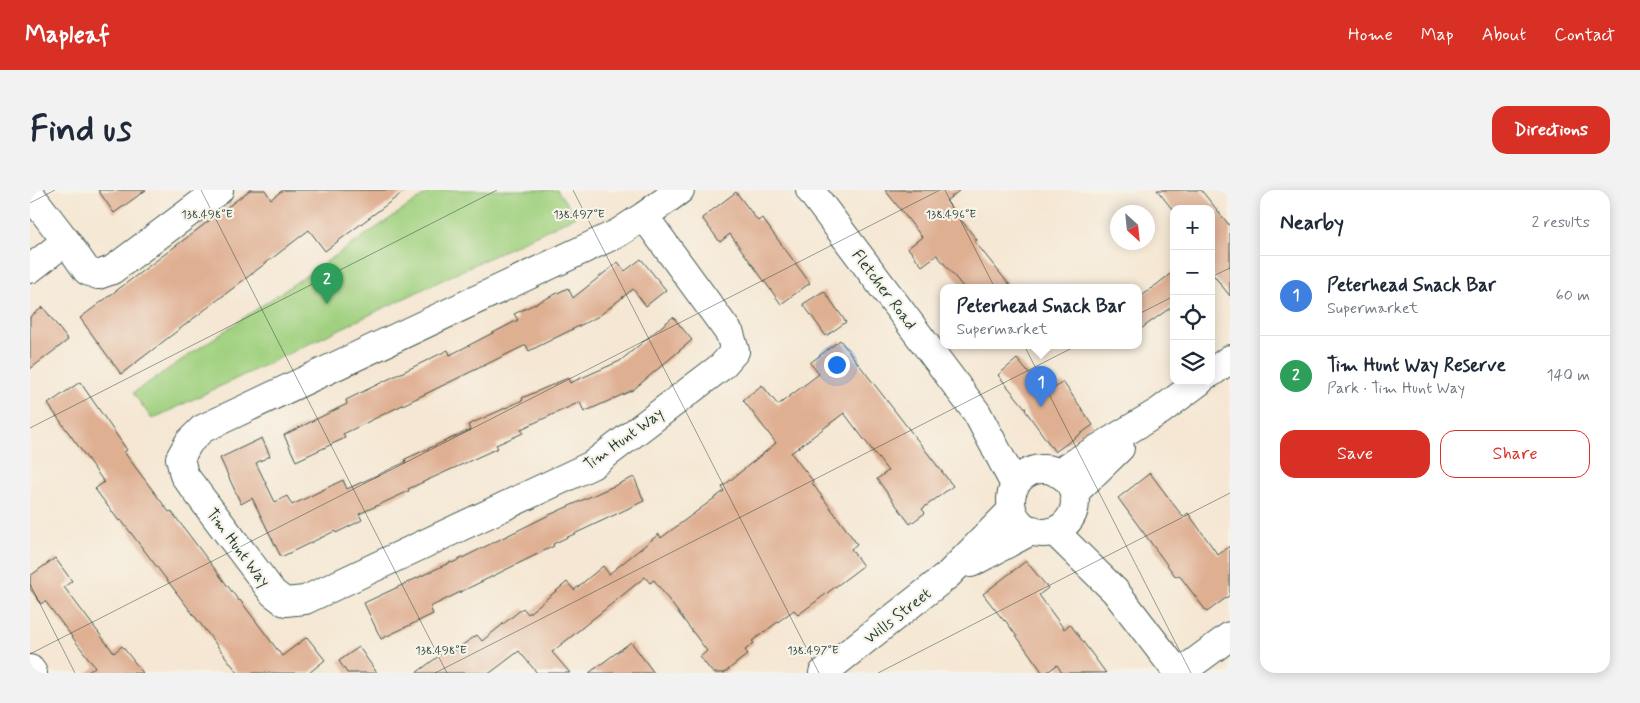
<!DOCTYPE html>
<meta charset="utf-8">
<style>
:root{--surface:#fff;--page:#f2f2f3;--text:#1f2937;--muted:#747a83;--line:#e0e1e3;--accent:#d93025}
body{margin:0;font-family:Mynerve,sans-serif;background:var(--page);color:var(--text)}
.controls{position:absolute;right:15px;top:15px;display:grid;overflow:hidden;border-radius:10px;box-shadow:0 2px 12px #0003}
.controls button{width:45px;height:45px;display:grid;place-items:center;padding:0;border:0;border-bottom:1px solid var(--line);background:var(--surface);color:var(--text);font:25px sans-serif}
.compass{position:absolute;left:1080px;top:15px;width:45px;height:45px;border-radius:50%;background:var(--surface);box-shadow:0 2px 12px #0003;rotate:153deg}
.you{position:absolute;left:806px;top:174px;width:18px;height:18px;margin:-12px;border:4px solid #fff;border-radius:50%;background:#1a73e8;box-shadow:0 0 0 8px #1a73e833}
.badge{display:grid;place-items:center;width:32px;height:32px;border-radius:50%;background:var(--accent);color:#fff;font-size:16px;font-weight:700}
.pin{position:absolute;translate:-50% -41px;filter:drop-shadow(0 1px 2px #0008)}
.pin::after{content:'';position:absolute;top:26px;width:18px;height:15px;background:inherit;clip-path:polygon(0 0,100% 0,50% 100%)}
.popup{position:absolute;left:910px;top:94px;width:202px;height:65px;box-sizing:border-box;display:grid;place-content:center;border-radius:10px;background:var(--surface);filter:drop-shadow(0 1px 4px #0005);font-size:16px;white-space:nowrap;color:var(--muted)}
.popup b{font-size:19px;color:var(--text)}
.popup::after{content:'';position:absolute;left:50%;top:100%;margin-left:-10px;border:10px solid transparent;border-top-color:var(--surface)}
.list{margin:0;padding:0;list-style:none}
h2{display:flex;justify-content:space-between;align-items:center;height:65px;margin:0;padding:0 20px;font-size:21px}
h2 small{font-size:16px;font-weight:400;color:var(--muted)}
.list li{display:grid;grid-template-columns:32px 1fr auto;gap:15px;align-items:center;box-sizing:border-box;height:80px;padding:0 20px;border-top:1px solid var(--line)}
.list b{display:block;font-size:19px;white-space:nowrap}
.list p{margin:0;font-size:16px;white-space:nowrap;color:var(--muted)}
.list em{font-size:16px;font-style:normal;color:var(--muted)}
.actions{display:flex;gap:10px;padding:15px 20px}
.actions a{flex:1;padding:11px 0;border:1px solid var(--accent);border-radius:15px;text-align:center;font-size:18px;color:var(--accent)}
.actions .main{background:var(--accent);color:#fff}
.icon{flex:none;width:28px;height:28px;fill:none;stroke:currentColor;stroke-width:2;stroke-linecap:round;stroke-linejoin:round}
.map{position:relative;flex:none;width:1200px;height:483px;overflow:hidden;border-radius:15px}
header{display:flex;align-items:center;gap:30px;box-sizing:border-box;height:70px;padding:0 25px;background:var(--accent);color:#fff}
header strong{font-size:24px}
nav{display:flex;gap:28px;margin-inline-start:auto;font-size:18px}
.intro{display:flex;align-items:center;justify-content:space-between;box-sizing:border-box;height:120px;padding:0 30px}
h1{margin:0;font-size:35px}
.button{padding:12px 22px;border-radius:15px;background:var(--accent);color:#fff;font-size:18px;font-weight:700}
main{display:flex;gap:30px;padding:0 30px}
aside{flex:1;background:var(--surface);border-radius:15px;box-shadow:0 2px 12px #0003}
.map>svg:first-child{display:block}
</style>
<header>
<strong>Mapleaf</strong>
<nav><a>Home</a><a>Map</a><a>About</a><a>Contact</a></nav>
</header>
<div class="intro"><h1>Find us</h1><a class="button">Directions</a></div>
<main>
<div class="map">
<svg width="1200" height="483" viewBox="0 0 1200 483">
<rect width="100%" height="100%" fill="#f7f3e8"/>
<filter id="ink" filterUnits="userSpaceOnUse"><feTurbulence type="fractalNoise" baseFrequency=".02" numOctaves="2"/><feDisplacementMap in="SourceGraphic" scale="10" xChannelSelector="R" yChannelSelector="G"/><feConvolveMatrix kernelMatrix="1 2 1 2 8 2 1 2 1" color-interpolation-filters="sRGB"/></filter>
<filter id="wash" filterUnits="userSpaceOnUse"><feTurbulence type="fractalNoise" baseFrequency=".0096" numOctaves="4" result="noise"/><feDisplacementMap in="SourceGraphic" scale="20" xChannelSelector="R" yChannelSelector="G"/><feGaussianBlur stdDeviation="1.12" result="paint"/><feColorMatrix in="noise" values="0 0 0 0 0 0 0 0 0 0 0 0 0 0 0 0 0 1.4 0 .05"/><feComposite in="paint" operator="in"/></filter>
<g filter="url(#wash)">
<rect width="100%" height="100%" fill="#f5e7d3"/>
<polygon fill="#a1d180" stroke="#60875a" points="402,0 527,0 546,26 122,229 103,203"/>
<g id="blocks">
<g fill="#dfaf92">
<polygon points="68,0 116,0 84,23"/>
<polygon points="220,0 235,0 241,9 253,0 376,0 295,61 279,40 91,184 50,128"/>
<polygon points="855,0 930,0 916,11 947,50 945,52 982,98 934,98 907,65 892,76 878,58 892,47"/>
<polygon points="1127,0 1171,0 1200,36 1200,106 1181,82 1181,19 1142,19"/>
<polygon points="706,2 728,31 732,28 780,93 751,114 700,44 690,52 672,28"/>
<polygon points="611,69 636,100 616,116 603,99 569,126 499,161 496,155 313,244 315,248 266,271 254,245 317,214 316,210 369,184 418,160 420,165 488,130 484,124 538,98 543,108 588,72 595,81"/>
<polygon points="1144,81 1144,115 1108,141 1108,109"/>
<polygon points="794,101 816,132 796,146 773,114"/>
<polygon points="13,117 38,150 0,179 0,127"/>
<polygon points="643,127 662,150 603,200 554,222 550,212 491,239 493,243 466,255 468,258 378,299 379,301 329,324 332,330 306,343 305,341 251,367 222,308 211,314 190,268 232,248 240,266 226,273 245,312 257,306 262,315 313,290 317,299 376,272 375,269 440,240 438,235 493,210 492,208 538,188 540,193 590,171"/>
<polygon points="810,150 923,296 892,319 895,323 880,334 847,289 858,281 814,223 761,263 783,291 782,293 827,354 821,359 833,376 768,425 764,420 722,451 724,453 715,460 718,464 694,483 683,483 670,467 677,461 624,390 620,393 615,387 522,462 540,483 507,483 489,461 460,483 386,483 421,457 424,461 447,445 452,451 493,418 498,424 537,392 544,400 573,376 579,384 629,344 631,348 694,301 692,297 746,253 713,210 732,195 748,215 789,184 780,173"/>
<polygon points="987,169 1016,204 1033,192 1063,235 1025,262 995,220 996,219 968,185"/>
<polygon points="50,192 97,260 94,262 139,322 141,321 209,411 210,410 252,466 277,447 295,470 279,483 208,483 91,330 89,331 65,299 74,292 18,214"/>
<polygon points="1120,283 1153,327 1158,323 1188,365 1200,356 1200,405 1177,422 1149,385 1146,387 1088,308"/>
<polygon points="604,287 614,311 523,354 524,356 400,417 403,424 351,449 334,413 421,372 422,373 517,326"/>
<polygon points="25,368 42,391 34,397 84,463 92,456 113,483 57,483 65,477 15,411 11,414 0,398 0,386"/>
<polygon points="996,371 1018,398 1009,405 1034,439 1040,434 1076,483 1032,483 1027,475 1016,483 1013,483 975,430 974,431 953,404"/>
<polygon points="601,452 624,483 559,483"/>
<polygon points="329,457 347,483 317,483 309,471"/>
</g>
</g>
</g>
<g filter="url(#ink)">
<use href="#blocks" fill-opacity="0" stroke="#3f564c" stroke-width="1"/>
<g fill="none" stroke-linecap="round" stroke-linejoin="round">
<g stroke="#3f564c" stroke-width="30">
<g id="minor">
<polyline points="0,4 36,51"/>
<polyline points="614,26 700,144 705,161 692,176 562,275 275,410 255,412 243,403 154,285 150,268 159,252 172,239 588,43 614,26 650,0"/>
<polyline points="0,79 36,51 57,81 68,85 82,80 189,0"/>
<polyline points="1181,183 1200,169"/>
<polyline points="1027,283 1130,221 1170,191"/>
<polyline points="1044,303 1090,258"/>
<polyline points="941,373 1003,340"/>
<polyline points="0,479 3,483"/>
<polyline points="793,483 918,385 982,320"/>
<polyline points="1150,483 1200,446"/>
</g>
</g>
<g stroke="#3f564c" stroke-width="30">
<g id="tertiary">
<polyline points="780,0 947,223 985,295"/>
<circle cx="1013" cy="311" r="32"/>
<polyline points="1024,341 1085,401 1148,483"/>
</g>
</g>
<use href="#minor" stroke="#fff" stroke-width="28"/>
<use href="#tertiary" stroke="#fff" stroke-width="28"/>
</g>
</g>
<path fill="none" stroke="#1f3d34" stroke-width="1" stroke-opacity="0.45" d="M171 0 417 483M543 0 789 483M915 0 1161 483M0 13 25 0M1181 87 1200 78M0 238 467 0M0 394 45 483M0 464 910 0M405 483 1144 106M848 483 1200 303"/>
<g text-anchor="middle" stroke-width="4.5" stroke-linejoin="round" paint-order="stroke">
<g font-size="16" fill="#1f3d34" stroke="#f7f3e8">
<text transform="translate(855 99) rotate(53)" y="6">Fletcher Road</text>
<text transform="translate(593 248) rotate(-36)" y="6">Tim Hunt Way</text>
<text transform="translate(209 357) rotate(53)" y="6">Tim Hunt Way</text>
<text transform="translate(867 425) rotate(-38)" y="6">Wills Street</text>
</g>
</g>
<g font-size="12" text-anchor="middle" fill="#1f3d34" stroke="#f7f3e8" stroke-width="4.5" stroke-linejoin="round" paint-order="stroke">
<text x="177" y="28">138.498°E</text>
<text x="549" y="28">138.497°E</text>
<text x="921" y="28">138.496°E</text>
<text x="411" y="464">138.498°E</text>
<text x="783" y="464">138.497°E</text>
</g>
</svg>
<div class="controls">
<button>+</button>
<button>−</button>
<button><svg class="icon" aria-label="locate" viewBox="0 0 24 24"><circle cx="12" cy="12" r="6"/><path d="M12 2v4M12 18v4M2 12h4M18 12h4"/></svg></button>
<button><svg class="icon" aria-label="layers" viewBox="0 0 24 24"><path d="M12 4l9 5-9 5-9-5zM3 14l9 5 9-5"/></svg></button>
</div>
<svg class="compass" viewBox="-18 -18 36 36"><path d="M0-13l5 13h-10z" fill="#e53935"/><path d="M0 13l5-13h-10z" fill="#747a83"/></svg>
<div class="you"></div>
<div class="pin badge" style="left:1011px;top:217px;background:#3f7fe0">1</div>
<div class="popup"><b>Peterhead Snack Bar</b>Supermarket</div>
<div class="pin badge" style="left:297px;top:114px;background:#2e9e5b">2</div>
</div>
<aside>
<h2>Nearby<small>2 results</small></h2>
<ul class="list">
<li><span class="badge" style="background:#3f7fe0">1</span><div><b>Peterhead Snack Bar</b><p>Supermarket</p></div><em>60 m</em></li>
<li><span class="badge" style="background:#2e9e5b">2</span><div><b>Tim Hunt Way Reserve</b><p>Park · Tim Hunt Way</p></div><em>140 m</em></li>
</ul>
<div class="actions"><a class="main">Save</a><a>Share</a></div>
</aside>
</main>
